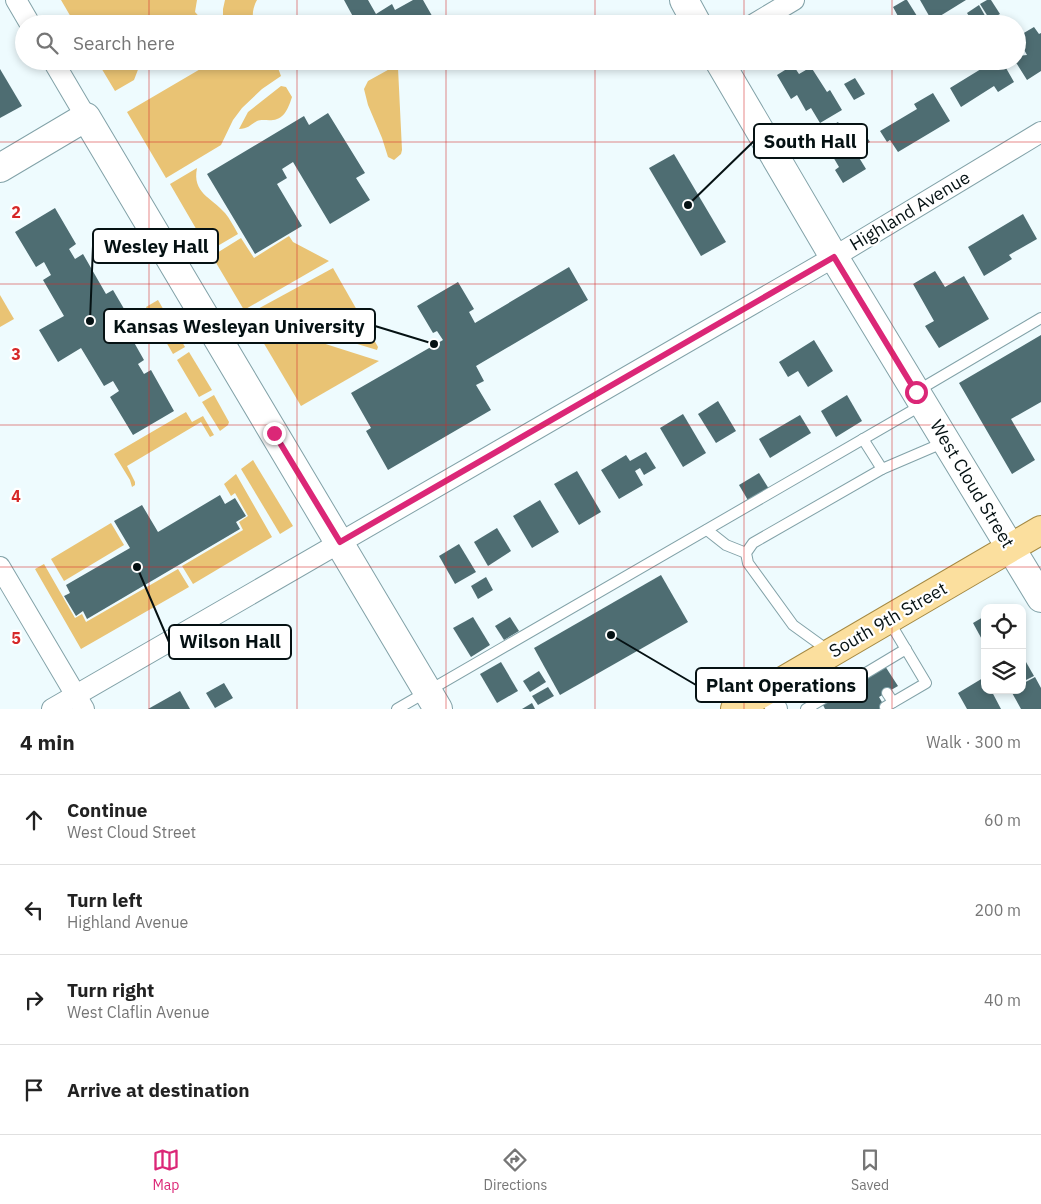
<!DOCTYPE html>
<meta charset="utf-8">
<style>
:root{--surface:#fff;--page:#f6f6f6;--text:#222;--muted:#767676;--line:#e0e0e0;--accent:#db2777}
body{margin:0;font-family:"IBM Plex Sans",sans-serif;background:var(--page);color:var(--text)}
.controls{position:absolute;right:15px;bottom:15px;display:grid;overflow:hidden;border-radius:10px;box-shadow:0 2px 8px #0003}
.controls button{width:45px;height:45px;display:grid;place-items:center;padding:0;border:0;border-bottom:1px solid var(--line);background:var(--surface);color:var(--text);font:25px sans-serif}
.stop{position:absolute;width:15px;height:15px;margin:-11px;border:4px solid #db2777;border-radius:50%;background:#fff}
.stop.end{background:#db2777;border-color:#fff;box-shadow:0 1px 5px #0008}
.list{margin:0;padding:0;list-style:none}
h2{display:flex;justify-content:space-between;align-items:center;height:65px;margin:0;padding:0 20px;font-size:21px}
h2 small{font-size:16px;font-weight:400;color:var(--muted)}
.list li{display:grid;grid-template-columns:32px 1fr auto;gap:15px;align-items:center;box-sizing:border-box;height:90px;padding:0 20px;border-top:1px solid var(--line)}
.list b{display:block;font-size:19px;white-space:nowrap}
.list p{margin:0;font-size:16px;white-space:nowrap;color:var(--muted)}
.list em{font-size:16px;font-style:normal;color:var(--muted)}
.icon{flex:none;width:28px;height:28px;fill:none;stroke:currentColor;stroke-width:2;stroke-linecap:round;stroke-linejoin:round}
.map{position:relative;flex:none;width:1041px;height:709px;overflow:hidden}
.search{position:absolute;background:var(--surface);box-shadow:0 2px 8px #0003;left:15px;right:15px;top:15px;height:55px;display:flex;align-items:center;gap:12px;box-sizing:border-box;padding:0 18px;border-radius:28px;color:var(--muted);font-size:19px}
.sheet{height:425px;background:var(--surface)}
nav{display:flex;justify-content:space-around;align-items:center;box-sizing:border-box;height:70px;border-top:1px solid var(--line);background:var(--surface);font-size:14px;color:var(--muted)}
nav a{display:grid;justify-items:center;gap:2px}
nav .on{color:var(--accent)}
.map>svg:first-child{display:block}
</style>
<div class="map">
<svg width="1041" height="709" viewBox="0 0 1041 709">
<rect width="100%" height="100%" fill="#eefbfe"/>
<g fill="#e9c374">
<polygon points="61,0 197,0 195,12 206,24 75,24"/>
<path d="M225 0H257C253 7 251 16 255 24H223V9Z"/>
<polygon points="97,61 146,61 139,67 134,80 115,91"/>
<polygon points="214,61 231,61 237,65 249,68 261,65 273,65 278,68 281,76 262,89 242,108 233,120 221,145 166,178 127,112"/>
<polygon points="395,66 398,68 402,150 401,154 394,160 388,157 382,138 368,105 364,89 368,81"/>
<path d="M281 86 286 87 292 97C289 106 285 119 273 120 268 121 262 119 257 121 250 125 248 129 239 129L248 112Z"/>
<path d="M197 168C192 193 211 197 225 213 230 219 234 227 238 234L209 251 170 184Z"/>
<polygon points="289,236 293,242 329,261 244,310 212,256 241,238 254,258"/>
<polygon points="333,268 378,347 377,350 252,312"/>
<polygon points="0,295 14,319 0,327"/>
<polygon points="158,300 185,347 173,354 146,307"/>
<polygon points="250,320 379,361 301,406"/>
<polygon points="189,352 212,390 199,397 177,360"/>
<polygon points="214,395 229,422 228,425 220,431 202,402"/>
<polygon points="186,412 192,422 203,416 214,435 210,437 201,422 127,466 135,482 135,485 132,487 130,480 114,454"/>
<polygon points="253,460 293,526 280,534 241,469"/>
<polygon points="236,474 272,537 193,584 182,566 243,530 239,522 248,516 235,493 231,496 224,484"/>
<polygon points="111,523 124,545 64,581 51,559"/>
<polygon points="44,564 75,618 82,614 86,622 178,569 189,587 81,649 35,569"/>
</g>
<g fill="#4e6d72">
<polygon points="344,0 368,0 376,14 392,4 395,10 413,0 423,0 435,21 431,24 357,24"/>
<polygon points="905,0 907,0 922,24 888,24 899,18 893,7"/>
<polygon points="920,0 966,0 932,21"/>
<polygon points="987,0 991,0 1000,14 990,20 980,4"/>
<polygon points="979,5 988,21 983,24 974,24 967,13"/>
<polygon points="1034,27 1039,34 1041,33 1041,71 1027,80 1015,61 1017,61 1017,56 1027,55 1017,37"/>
<polygon points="839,61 855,61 843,68"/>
<polygon points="994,61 1002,61 1014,82 998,92 994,86 961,107 950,88"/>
<polygon points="793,65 799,74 811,67 827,92 830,90 842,110 820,123 811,108 806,111 797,95 791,99 777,75"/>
<polygon points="0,69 22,106 0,118"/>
<polygon points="855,78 865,94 854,100 844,84"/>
<polygon points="933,93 950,121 898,152 890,140 887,142 880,131 917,109 914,104"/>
<polygon points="328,113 365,173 356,178 370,200 330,224 293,162 282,169 287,178 277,184 302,226 255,254 207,174 304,116 309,125"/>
<polygon points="838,122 847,136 861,128 870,142 855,151 866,169 843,183 835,170 839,167 819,133"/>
<polygon points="674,154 726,242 701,256 649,168"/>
<polygon points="55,208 76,244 69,249 75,259 83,254 106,294 113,290 130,319 123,323 144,360 138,364 144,374 151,370 174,411 133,435 110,397 119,391 113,381 104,386 81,348 58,362 39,330 64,316 43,280 51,275 44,262 36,267 15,232"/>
<polygon points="1023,214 1037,239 1009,255 1012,259 984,276 968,247"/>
<polygon points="569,267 588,300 476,366 484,381 476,385 491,410 388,470 366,431 371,428 351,393 443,340 437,331 433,333 417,306 458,282 474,309 469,312 475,323"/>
<polygon points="935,271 945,287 964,276 989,319 939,348 925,326 934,321 913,284"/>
<polygon points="1041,335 1041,402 1011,419 1035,460 1012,474 959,383"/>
<polygon points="814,340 833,371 808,387 798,371 788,377 779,362"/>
<polygon points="847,395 862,421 836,437 821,411"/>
<polygon points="718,401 736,431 716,443 698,414"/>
<polygon points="683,414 706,453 683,467 660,428"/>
<polygon points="800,415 811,433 770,458 759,439"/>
<polygon points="646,452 656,468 644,475 640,468 635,471 643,485 619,499 601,470 626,455 630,461"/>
<polygon points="577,471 601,512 579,525 554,484"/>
<polygon points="759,473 769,489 749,502 739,485"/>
<polygon points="220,495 225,504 235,498 246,516 236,522 240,529 87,619 83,611 76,616 64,596 70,593 66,585 130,548 114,521 142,505 158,532"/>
<polygon points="540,500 559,532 532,548 513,516"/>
<polygon points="497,528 511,551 488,566 474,542"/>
<polygon points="459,544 476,572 455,584 439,556"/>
<polygon points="661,575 688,622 560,695 534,648"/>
<polygon points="486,577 493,590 478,599 471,586"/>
<polygon points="985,616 985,645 973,623"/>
<polygon points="473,617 490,645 471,657 453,628"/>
<polygon points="510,617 519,631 504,640 495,626"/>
<polygon points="1022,655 1034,676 1022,682"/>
<polygon points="501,662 518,691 497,703 480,674"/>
<polygon points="885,666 898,686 879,697 886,709 825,709 823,705"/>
<polygon points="539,671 546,682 530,692 523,681"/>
<polygon points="1035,677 1041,688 1041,709 1021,709 1011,691 1022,690 1022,684"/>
<polygon points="983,678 985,690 991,690 1001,709 967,709 958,693"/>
<polygon points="224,683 233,698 215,708 206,693"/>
<polygon points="548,687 554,696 538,705 532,696"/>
<polygon points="180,691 190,709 148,709"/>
<polygon points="532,703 535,709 522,709"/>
</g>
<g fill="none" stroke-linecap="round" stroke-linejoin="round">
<g stroke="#82a2a8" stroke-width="12">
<g id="lane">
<polyline points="917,391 1041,318"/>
<polyline points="863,439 882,469"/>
<polyline points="707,530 726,545 746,553"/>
<polyline points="829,651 793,625 748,563 746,553 753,543 882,469 945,442"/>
<polyline points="887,693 893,702"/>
<polyline points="885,707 926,683 889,621"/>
<polyline points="397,709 922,405"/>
<polyline points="806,709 906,649"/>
</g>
</g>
<g stroke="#82a2a8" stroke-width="22">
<g id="street">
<polyline points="16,0 30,24"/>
<polyline points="754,24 794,0"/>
<polyline points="53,61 86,117"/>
<polyline points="0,567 84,709"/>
<polyline points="766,691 777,709"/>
<polyline points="52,709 834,257 1041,132"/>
</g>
</g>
<g stroke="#82a2a8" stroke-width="30">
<g id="secondary">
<polyline points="684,0 697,24"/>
<polyline points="719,61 834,257 1041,598"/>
<polyline points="0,168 86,117 438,709"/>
</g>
</g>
<g stroke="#a48943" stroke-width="30">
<polyline id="primary" points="735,709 1041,530"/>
</g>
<use href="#lane" stroke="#fff" stroke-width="10"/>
<use href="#street" stroke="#fff" stroke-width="20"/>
<use href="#secondary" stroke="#fff" stroke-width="28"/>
<use href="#primary" stroke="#fbdf9e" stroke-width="28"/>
</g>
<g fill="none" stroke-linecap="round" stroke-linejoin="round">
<polyline stroke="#db2777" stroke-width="6" points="274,433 340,542 834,257 916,392"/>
</g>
<path fill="none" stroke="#d62828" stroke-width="1" stroke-opacity="0.55" d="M149 0V24M297 0V24M446 0V24M595 0V24M744 0V24M892 0V24M149 61V709M297 61V709M446 61V709M595 61V709M744 61V709M892 61V709M0 142H1041M0 284H1041M0 425H1041M0 567H1041"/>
<g text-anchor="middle" stroke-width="4.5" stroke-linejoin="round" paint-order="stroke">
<g font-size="18" fill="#051113" stroke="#fff">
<text transform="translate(910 211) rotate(-31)" y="6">Highland Avenue</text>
<text transform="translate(972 484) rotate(59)" y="6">West Cloud Street</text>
<text transform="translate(888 620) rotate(-30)" y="6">South 9th Street</text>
</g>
</g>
<g font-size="16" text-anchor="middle" font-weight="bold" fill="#d62828" stroke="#fff" stroke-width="4.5" stroke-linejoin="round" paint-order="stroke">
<text x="16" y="218">2</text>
<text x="16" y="360">3</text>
<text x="16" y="502">4</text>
<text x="16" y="644">5</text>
</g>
<path fill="none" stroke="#051113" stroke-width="2" d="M688 205L754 141M90 321L93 246M434 344L375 326M137 567L169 642M611 635L696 685"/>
<g fill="#051113" stroke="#fff" stroke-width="2">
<circle cx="688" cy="205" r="5"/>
<circle cx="90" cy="321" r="5"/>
<circle cx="434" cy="344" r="5"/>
<circle cx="137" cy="567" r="5"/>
<circle cx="611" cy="635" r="5"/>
</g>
<g fill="#fff" stroke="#051113" stroke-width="2">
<rect x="754" y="124" width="113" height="34" rx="5"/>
<rect x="93" y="229" width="125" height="34" rx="5"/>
<rect x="104" y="309" width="271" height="34" rx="5"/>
<rect x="169" y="625" width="122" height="34" rx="5"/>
<rect x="696" y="668" width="171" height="34" rx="5"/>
</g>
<g font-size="19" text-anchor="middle" font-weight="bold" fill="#051113">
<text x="810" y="148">South Hall</text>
<text x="156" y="253">Wesley Hall</text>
<text x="239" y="333">Kansas Wesleyan University</text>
<text x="230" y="648">Wilson Hall</text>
<text x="781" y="692">Plant Operations</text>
</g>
</svg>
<div class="controls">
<button><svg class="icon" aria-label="locate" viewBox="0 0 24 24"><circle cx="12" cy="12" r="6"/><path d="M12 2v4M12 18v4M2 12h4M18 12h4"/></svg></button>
<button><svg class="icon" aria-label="layers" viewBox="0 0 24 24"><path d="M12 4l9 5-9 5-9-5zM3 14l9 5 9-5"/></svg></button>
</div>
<div class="stop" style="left:916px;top:392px"></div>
<div class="stop end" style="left:274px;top:433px"></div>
<div class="search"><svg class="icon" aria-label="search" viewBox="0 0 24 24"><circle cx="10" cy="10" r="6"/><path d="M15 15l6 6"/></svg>Search here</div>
</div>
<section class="sheet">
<h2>4 min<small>Walk · 300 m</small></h2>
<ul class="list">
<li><svg class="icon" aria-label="ahead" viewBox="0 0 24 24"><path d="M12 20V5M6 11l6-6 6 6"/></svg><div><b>Continue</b><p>West Cloud Street</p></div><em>60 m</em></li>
<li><svg class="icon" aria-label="left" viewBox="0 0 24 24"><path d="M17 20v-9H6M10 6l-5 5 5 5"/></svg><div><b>Turn left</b><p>Highland Avenue</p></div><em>200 m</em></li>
<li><svg class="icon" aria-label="right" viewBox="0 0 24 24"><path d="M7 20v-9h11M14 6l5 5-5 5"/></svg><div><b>Turn right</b><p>West Claflin Avenue</p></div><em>40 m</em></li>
<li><svg class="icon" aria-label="arrive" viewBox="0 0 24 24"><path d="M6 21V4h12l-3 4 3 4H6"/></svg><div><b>Arrive at destination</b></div></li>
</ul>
</section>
<nav>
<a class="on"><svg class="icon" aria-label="map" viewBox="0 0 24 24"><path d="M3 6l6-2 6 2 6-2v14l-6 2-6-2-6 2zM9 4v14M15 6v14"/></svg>Map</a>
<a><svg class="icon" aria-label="directions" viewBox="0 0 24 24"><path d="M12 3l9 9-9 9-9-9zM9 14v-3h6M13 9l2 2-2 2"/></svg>Directions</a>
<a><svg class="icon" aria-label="saved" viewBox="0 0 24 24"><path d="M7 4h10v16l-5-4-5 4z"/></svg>Saved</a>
</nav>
